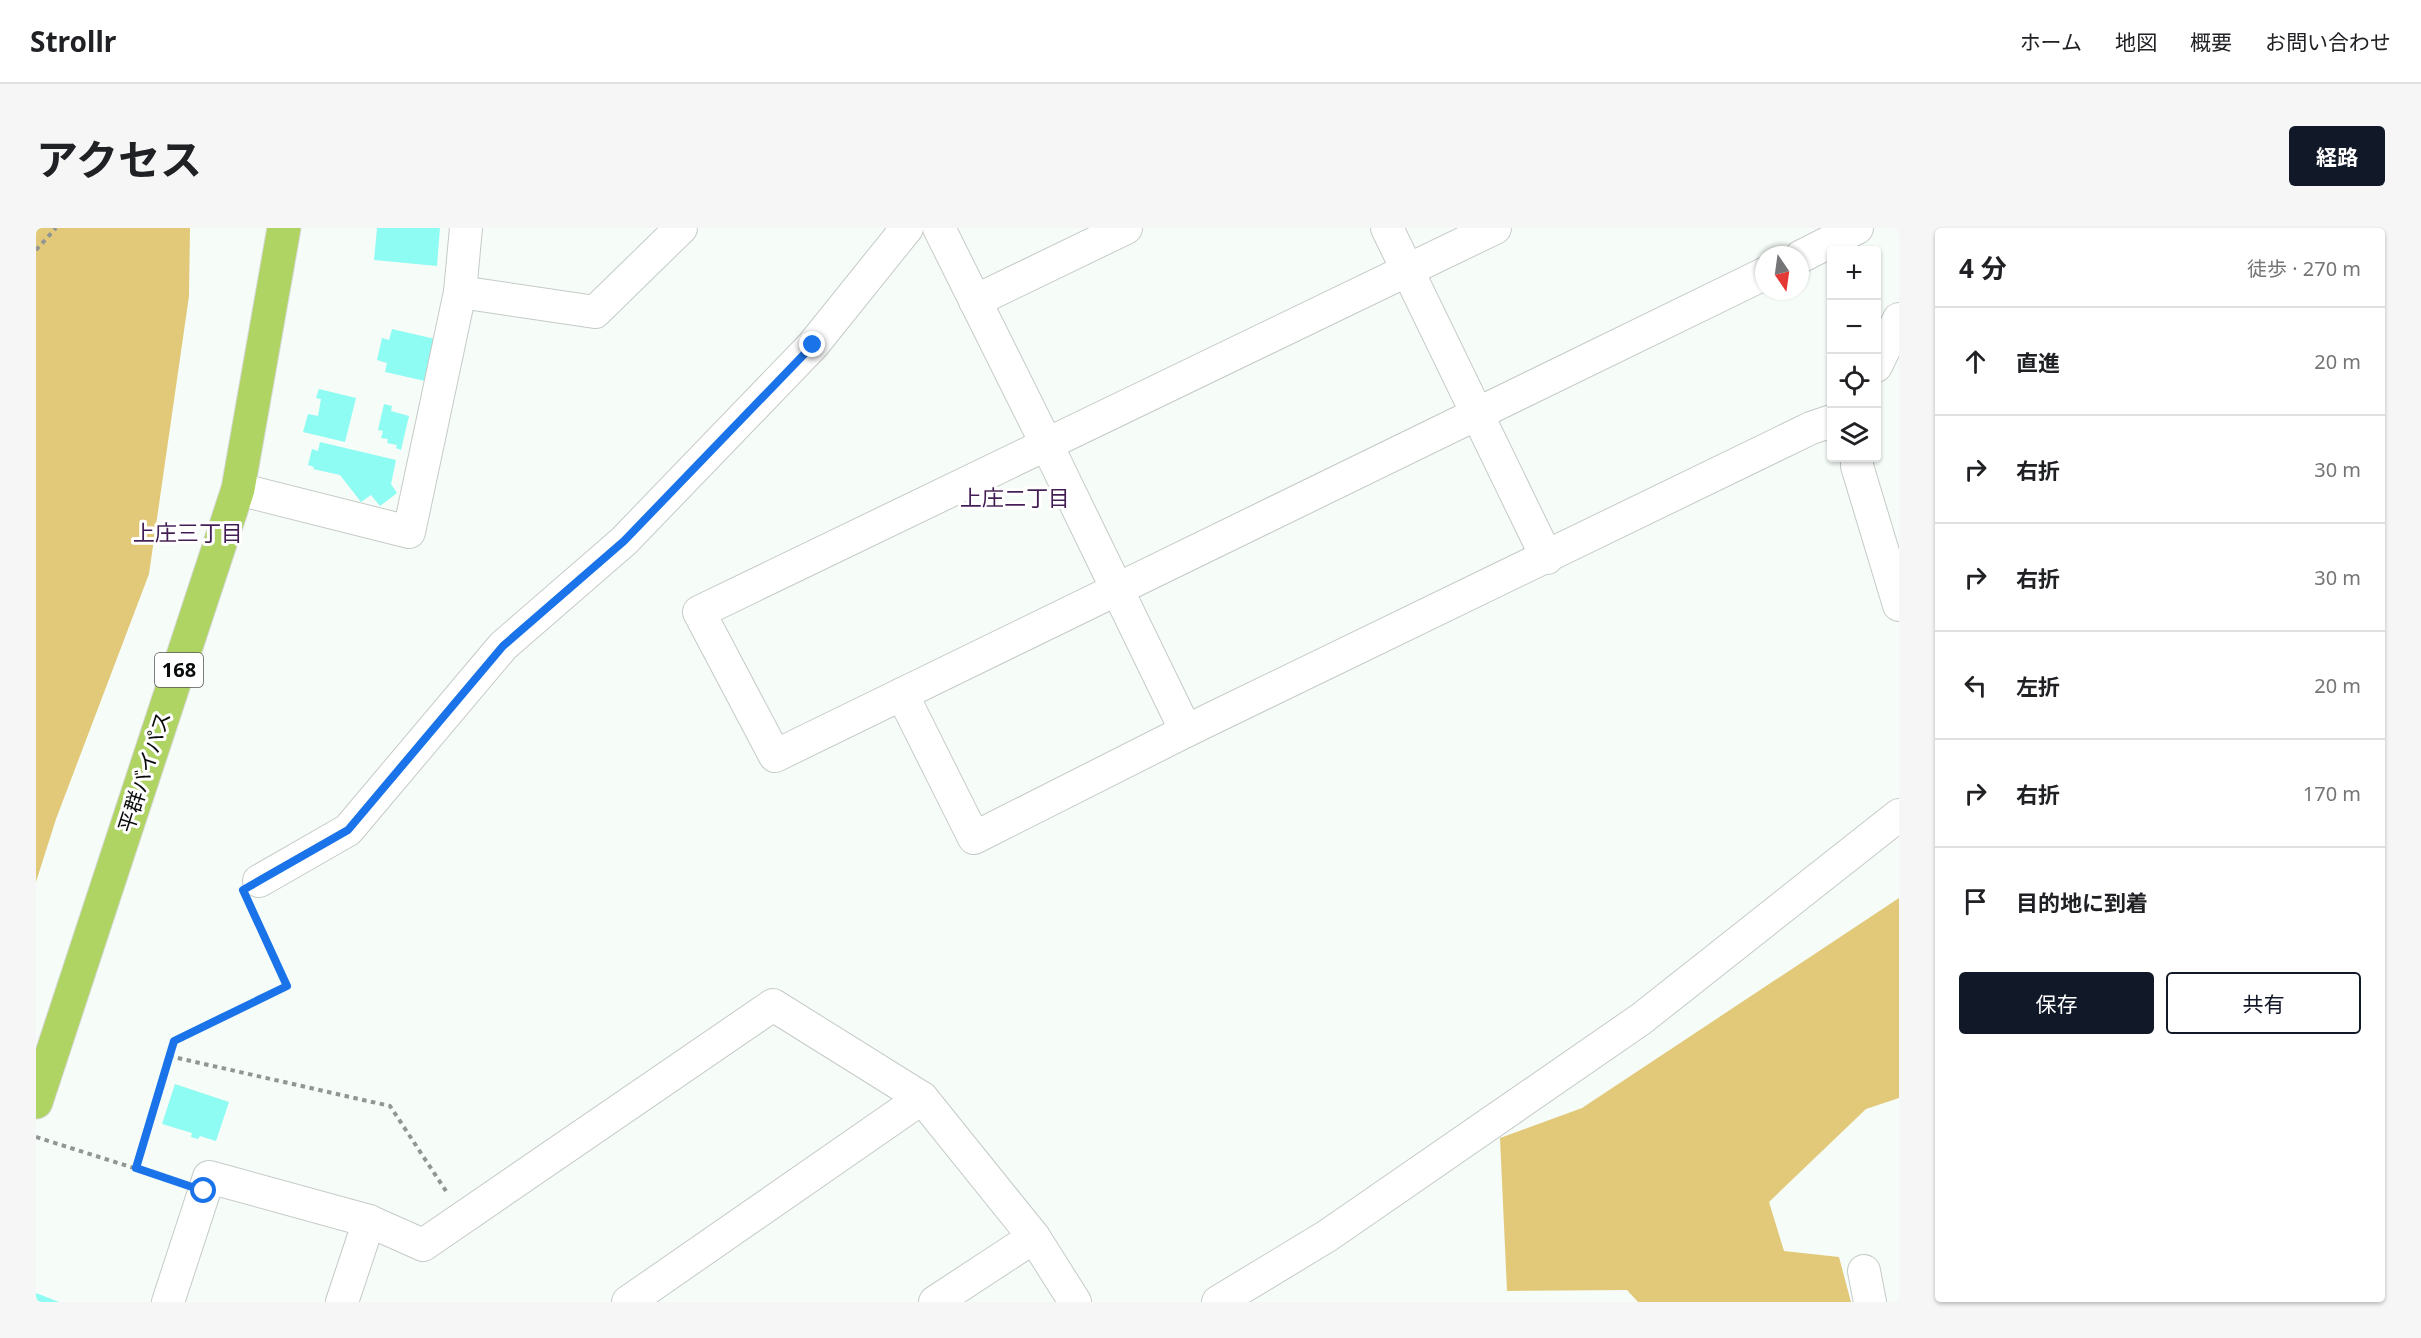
<!DOCTYPE html>
<html lang="ja">
<meta charset="utf-8">
<style>
:root{--surface:#fff;--page:#f6f6f6;--text:#202124;--muted:#757577;--line:#e0e0e0;--accent:#111827}
body{margin:0;font-family:"Noto Sans","Noto Sans JP",sans-serif;background:var(--page);color:var(--text)}
.controls{position:absolute;right:18px;top:18px;display:grid;overflow:hidden;border-radius:6px;box-shadow:0 2px 4px #0004}
.controls button{width:54px;height:54px;display:grid;place-items:center;padding:0;border:0;border-bottom:2px solid var(--line);background:var(--surface);color:var(--text);font:30px sans-serif}
.compass{position:absolute;left:1719px;top:18px;width:54px;height:54px;border-radius:50%;background:var(--surface);box-shadow:0 2px 4px #0004;rotate:167deg}
.stop{position:absolute;width:18px;height:18px;margin:-14px;border:4px solid #1a73e8;border-radius:50%;background:#fff}
.stop.end{background:#1a73e8;border-color:#fff;box-shadow:0 2px 6px #0008}
.list{margin:0;padding:0;list-style:none}
h2{display:flex;justify-content:space-between;align-items:center;height:78px;margin:0;padding:0 24px;font-size:26px}
h2 small{font-size:20px;font-weight:400;color:var(--muted)}
.list li{display:grid;grid-template-columns:39px 1fr auto;gap:18px;align-items:center;box-sizing:border-box;height:108px;padding:0 24px;border-top:2px solid var(--line)}
.list b{display:block;font-size:22px;white-space:nowrap}
.list em{font-size:20px;font-style:normal;color:var(--muted)}
.actions{display:flex;gap:12px;padding:18px 24px}
.actions a{flex:1;padding:14px 0;border:2px solid var(--accent);border-radius:6px;text-align:center;font-size:21px;color:var(--accent)}
.actions .main{background:var(--accent);color:#fff}
.icon{flex:none;width:33px;height:33px;fill:none;stroke:currentColor;stroke-width:2;stroke-linecap:round;stroke-linejoin:round}
.map{position:relative;flex:none;width:1863px;height:1074px;overflow:hidden;border-radius:6px}
header{display:flex;align-items:center;gap:36px;box-sizing:border-box;height:84px;padding:0 30px;background:var(--surface);border-bottom:2px solid var(--line)}
header strong{font-size:28px}
nav{display:flex;gap:33px;margin-inline-start:auto;font-size:21px}
.intro{display:flex;align-items:center;justify-content:space-between;box-sizing:border-box;height:144px;padding:0 36px}
h1{margin:0;font-size:42px}
.button{padding:15px 27px;border-radius:6px;background:var(--accent);color:#fff;font-size:21px;font-weight:700}
main{display:flex;gap:36px;padding:0 36px}
aside{flex:1;background:var(--surface);border-radius:6px;box-shadow:0 2px 4px #0004}
.map>svg:first-child{display:block}
</style>
<header>
<strong>Strollr</strong>
<nav><a>ホーム</a><a>地図</a><a>概要</a><a>お問い合わせ</a></nav>
</header>
<div class="intro"><h1>アクセス</h1><a class="button">経路</a></div>
<main>
<div class="map">
<svg width="1863" height="1074" viewBox="0 0 1863 1074">
<rect width="100%" height="100%" fill="#f6fcf8"/>
<g fill="#e1c979">
<polygon points="0,0 154,0 153,68 113,346 20,591 0,654"/>
<polygon points="1863,670 1863,870 1830,881 1733,974 1748,1023 1803,1029 1815,1074 1602,1074 1591,1062 1471,1063 1464,910 1546,880"/>
</g>
<g fill="#8efcf2">
<polygon points="341,0 404,0 401,38 338,32"/>
<polygon points="356,101 399,111 389,153 349,144 351,135 341,132 346,110 353,112"/>
<polygon points="283,161 320,170 309,214 267,204 272,186 282,188 285,171 280,170"/>
<polygon points="348,176 356,178 355,183 373,188 365,222 360,220 361,217 351,215 352,211 345,210 347,203 342,202"/>
<polygon points="284,214 360,232 355,256 361,265 344,278 335,267 325,274 304,247 277,241 278,239 272,237 276,221 282,223"/>
<polygon points="139,856 193,874 180,913 164,908 162,911 155,909 156,905 126,896"/>
<polygon points="0,1065 23,1074 0,1074"/>
</g>
<g fill="none" stroke-linecap="round" stroke-linejoin="round">
<g stroke="#c5cbc7" stroke-width="34">
<g id="street">
<polyline points="903,0 1010,215 1150,503"/>
<polyline points="1351,0 1511,330"/>
<polyline points="1459,0 663,384 739,528 1728,46"/>
<polyline points="1764,29 1821,0"/>
<polyline points="424,64 559,84 645,0"/>
<polyline points="939,73 1090,0"/>
<polyline points="1840,138 1863,91"/>
<polyline points="1821,230 1821,238 1863,377"/>
<polyline points="202,261 373,304 424,64 430,0"/>
<polyline points="866,466 938,610 1150,503 1775,200 1796,193"/>
<polyline points="223,653 312,602 467,418 588,313 777,117 871,0"/>
<polyline points="1828,1043 1834,1074"/>
<polyline points="132,1074 173,949 333,993 387,1017 737,777 886,870 998,1009 1039,1074"/>
<polyline points="306,1074 333,993"/>
<polyline points="592,1074 886,870"/>
<polyline points="899,1074 998,1009"/>
<polyline points="1182,1074 1291,1008 1605,791 1863,587"/>
</g>
</g>
<g stroke="#d8d8d8" stroke-width="35">
<polyline id="highway" points="0,874 202,261 248,0"/>
</g>
<g stroke="#919693" stroke-width="4" stroke-dasharray="4.5 4.5" stroke-linecap="butt">
<polyline points="0,22 20,0"/>
<polyline points="133,828 354,878 410,963"/>
<polyline points="0,909 139,953"/>
<polyline points="100,940 138,813 251,758 217,683"/>
</g>
<use href="#street" stroke="#fff" stroke-width="32"/>
<use href="#highway" stroke="#afd463" stroke-width="33"/>
</g>
<g fill="none" stroke-linecap="round" stroke-linejoin="round">
<polyline stroke="#1a73e8" stroke-width="8" points="168,963 100,940 138,813 251,758 207,662 312,602 467,418 588,313 777,117"/>
</g>
<g text-anchor="middle" stroke-width="6" stroke-linejoin="round" paint-order="stroke">
<rect fill="#fff" stroke="#545554" stroke-width="1.5" x="119" y="425" width="48" height="34" rx="4.5"/>
<g font-size="20" font-weight="bold" fill="#0a0c0b">
<text x="143" y="449">168</text>
</g>
<g font-size="21" fill="#0a0c0b" stroke="#fff">
<text transform="translate(109 544) rotate(-72)" y="7">平群バイパス</text>
</g>
<g font-size="22" fill="#431e55" stroke="#fff">
<text x="979" y="278">上庄二丁目</text>
<text x="152" y="313">上庄三丁目</text>
</g>
</g>
</svg>
<div class="controls">
<button>+</button>
<button>−</button>
<button><svg class="icon" aria-label="locate" viewBox="0 0 24 24"><circle cx="12" cy="12" r="6"/><path d="M12 2v4M12 18v4M2 12h4M18 12h4"/></svg></button>
<button><svg class="icon" aria-label="layers" viewBox="0 0 24 24"><path d="M12 4l9 5-9 5-9-5zM3 14l9 5 9-5"/></svg></button>
</div>
<svg class="compass" viewBox="-18 -18 36 36"><path d="M0-13l5 13h-10z" fill="#e53935"/><path d="M0 13l5-13h-10z" fill="#757577"/></svg>
<div class="stop" style="left:168px;top:963px"></div>
<div class="stop end" style="left:777px;top:117px"></div>
</div>
<aside>
<h2>4 分<small>徒歩 · 270 m</small></h2>
<ul class="list">
<li><svg class="icon" aria-label="ahead" viewBox="0 0 24 24"><path d="M12 20V5M6 11l6-6 6 6"/></svg><div><b>直進</b></div><em>20 m</em></li>
<li><svg class="icon" aria-label="right" viewBox="0 0 24 24"><path d="M7 20v-9h11M14 6l5 5-5 5"/></svg><div><b>右折</b></div><em>30 m</em></li>
<li><svg class="icon" aria-label="right" viewBox="0 0 24 24"><path d="M7 20v-9h11M14 6l5 5-5 5"/></svg><div><b>右折</b></div><em>30 m</em></li>
<li><svg class="icon" aria-label="left" viewBox="0 0 24 24"><path d="M17 20v-9H6M10 6l-5 5 5 5"/></svg><div><b>左折</b></div><em>20 m</em></li>
<li><svg class="icon" aria-label="right" viewBox="0 0 24 24"><path d="M7 20v-9h11M14 6l5 5-5 5"/></svg><div><b>右折</b></div><em>170 m</em></li>
<li><svg class="icon" aria-label="arrive" viewBox="0 0 24 24"><path d="M6 21V4h12l-3 4 3 4H6"/></svg><div><b>目的地に到着</b></div></li>
</ul>
<div class="actions"><a class="main">保存</a><a>共有</a></div>
</aside>
</main>
